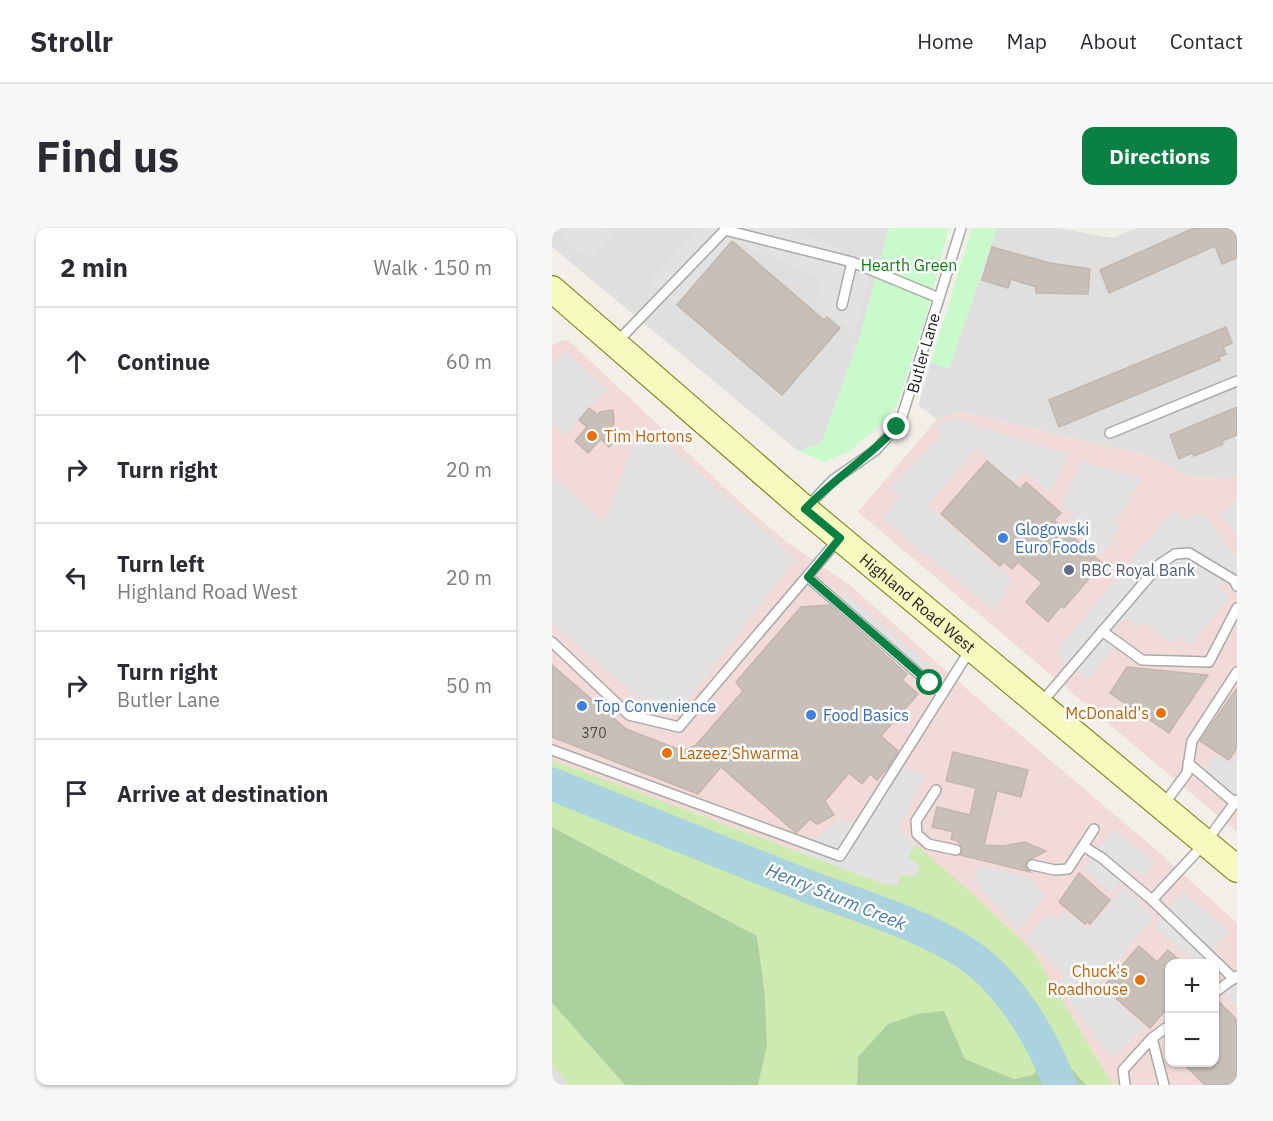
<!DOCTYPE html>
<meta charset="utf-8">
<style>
:root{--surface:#fff;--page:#f7f7f7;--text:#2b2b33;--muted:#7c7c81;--line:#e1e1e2;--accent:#0b8043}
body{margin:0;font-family:"IBM Plex Sans",sans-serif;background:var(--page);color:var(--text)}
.controls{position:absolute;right:18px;bottom:18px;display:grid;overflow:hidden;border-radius:12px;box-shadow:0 2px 4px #0004}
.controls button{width:54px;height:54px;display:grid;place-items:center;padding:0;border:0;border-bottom:2px solid var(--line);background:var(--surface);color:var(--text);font:30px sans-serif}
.stop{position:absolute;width:18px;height:18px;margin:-14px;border:4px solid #0b8043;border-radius:50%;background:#fff}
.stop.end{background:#0b8043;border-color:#fff;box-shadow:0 2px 6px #0008}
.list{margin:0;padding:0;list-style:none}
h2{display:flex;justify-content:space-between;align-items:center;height:78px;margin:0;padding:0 24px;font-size:26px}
h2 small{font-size:20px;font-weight:400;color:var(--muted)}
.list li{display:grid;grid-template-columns:39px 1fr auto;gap:18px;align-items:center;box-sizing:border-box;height:108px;padding:0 24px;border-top:2px solid var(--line)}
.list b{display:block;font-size:22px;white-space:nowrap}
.list p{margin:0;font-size:20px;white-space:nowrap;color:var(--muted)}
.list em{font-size:20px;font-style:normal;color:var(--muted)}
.icon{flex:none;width:33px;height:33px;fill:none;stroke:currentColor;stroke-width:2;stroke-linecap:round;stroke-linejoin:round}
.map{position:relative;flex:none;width:685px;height:857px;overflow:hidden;border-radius:12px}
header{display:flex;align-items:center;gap:36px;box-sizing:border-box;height:84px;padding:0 30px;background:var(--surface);border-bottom:2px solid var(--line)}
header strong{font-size:28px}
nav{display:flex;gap:33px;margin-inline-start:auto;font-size:21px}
.intro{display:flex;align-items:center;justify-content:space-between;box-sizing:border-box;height:144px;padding:0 36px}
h1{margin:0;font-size:42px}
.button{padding:15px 27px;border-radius:12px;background:var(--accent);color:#fff;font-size:21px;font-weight:700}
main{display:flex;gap:36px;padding:0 36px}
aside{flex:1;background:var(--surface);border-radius:12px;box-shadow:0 2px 4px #0004}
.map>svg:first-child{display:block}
</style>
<header>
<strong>Strollr</strong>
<nav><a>Home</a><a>Map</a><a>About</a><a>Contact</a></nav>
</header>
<div class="intro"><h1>Find us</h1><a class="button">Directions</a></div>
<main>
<aside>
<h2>2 min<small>Walk · 150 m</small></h2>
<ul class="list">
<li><svg class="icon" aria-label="ahead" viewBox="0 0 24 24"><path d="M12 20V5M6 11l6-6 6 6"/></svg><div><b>Continue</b></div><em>60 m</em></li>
<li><svg class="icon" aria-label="right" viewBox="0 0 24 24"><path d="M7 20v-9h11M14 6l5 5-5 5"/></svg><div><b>Turn right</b></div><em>20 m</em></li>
<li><svg class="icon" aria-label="left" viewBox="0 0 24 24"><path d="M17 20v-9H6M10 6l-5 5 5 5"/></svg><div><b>Turn left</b><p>Highland Road West</p></div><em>20 m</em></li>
<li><svg class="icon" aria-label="right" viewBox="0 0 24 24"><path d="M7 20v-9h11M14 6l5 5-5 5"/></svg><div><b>Turn right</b><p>Butler Lane</p></div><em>50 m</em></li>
<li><svg class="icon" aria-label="arrive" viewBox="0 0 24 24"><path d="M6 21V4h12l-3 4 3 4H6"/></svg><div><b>Arrive at destination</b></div></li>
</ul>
</aside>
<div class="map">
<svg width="685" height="857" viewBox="0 0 685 857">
<rect width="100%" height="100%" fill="#f2efe9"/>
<g fill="#e0dfdf">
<polygon points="0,0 337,0 308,108 269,216 246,223 0,19"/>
<polygon points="445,0 506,0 561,10 585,0 685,0 685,247 680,251 636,248 598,228 411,184 385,191 366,177 379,134 397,141"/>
<polygon points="0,836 6,842 17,857 0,857"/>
</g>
<g fill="#f2dad9" fill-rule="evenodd">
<path d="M16 112 189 275 236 315 299 358 417 463 610 627 685 695V857H561L481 723 419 664 327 654 0 532V118L5 114ZM618 736H662V834H618Z"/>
<polygon points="411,184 598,228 636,248 680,251 685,247 685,604 306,284 385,191"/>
</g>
<g fill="#cdebb0">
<polygon points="0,532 327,654 348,646 363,616 419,664 481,723 561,857 534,857 512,832 481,847 462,851 413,831 392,783 306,829 305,857 206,857 215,818 213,768 205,708 0,599"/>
<polygon points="0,775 73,857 17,857 0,836"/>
</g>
<g fill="#add19e">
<polygon points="0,599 205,708 213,768 215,818 206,857 73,857 0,775"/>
<polygon points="392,783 413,831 462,851 481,847 486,840 512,832 534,857 305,857 306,829 336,796 365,786"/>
</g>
<g fill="#c8facc">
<polygon points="337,0 397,0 373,93 345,177 326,199 299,222 273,234 246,223 269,216 308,108"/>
<polygon points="420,0 445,0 397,141 379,134"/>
</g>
<g fill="#e2e2e2">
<polygon points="14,0 52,0 60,6 38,33 14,12"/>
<polygon points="148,0 240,0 309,32 317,52 302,104 262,78 270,51 180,13 125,77 96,54"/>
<polygon points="12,123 55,161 12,206 0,196 0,138"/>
<polygon points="405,191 516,226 498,265 471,243 462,255 425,220 376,277 460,353 442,382 330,291 347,268 338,260 388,209 385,195"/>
<polygon points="85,205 115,216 244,330 128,482 90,473 0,395 0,248 53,294"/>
<polygon points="529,233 590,251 564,294 569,298 550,327 515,295 524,286 509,280"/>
<polygon points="685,273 685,310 668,286"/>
<polygon points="621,282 634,292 651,285 685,331 685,346 667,359 677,370 640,417 627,410 619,415 591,394 584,399 573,389 563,401 564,419 534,452 504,424"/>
<polygon points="293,365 386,445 378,455 285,374"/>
<polygon points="666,526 679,535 685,528 685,572 652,544"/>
<polygon points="346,536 373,548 347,601 363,616 356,630 368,636 363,649 348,646 346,658 327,654 247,624 288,591 306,599"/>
<polygon points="562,602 603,634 592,649 580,640 560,665 531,641"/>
<polygon points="427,637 476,650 492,667 468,703 422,654"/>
<polygon points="572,659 602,689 546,757 593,800 560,831 505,756 513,747 474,711 496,686 505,693 515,683 537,702"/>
<polygon points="631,664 677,704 649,735 644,735 602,699"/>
<polygon points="685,748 685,780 668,761"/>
</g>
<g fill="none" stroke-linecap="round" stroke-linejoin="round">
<path stroke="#aad3df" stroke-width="33" d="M0 556C87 591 175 627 263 661 313 680 392 703 432 739 465 768 493 816 508 857"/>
</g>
<g fill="#c7bfb8" stroke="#c4b6ab" stroke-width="1.5">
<polygon points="642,0 685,0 685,30 670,36 663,18 557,65 548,42"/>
<polygon points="180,13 272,92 275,89 288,100 230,167 125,77"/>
<polygon points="440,19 498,35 538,41 536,66 484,65 484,59 459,51 456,60 430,52"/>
<polygon points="674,99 680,115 671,119 674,126 667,129 668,132 507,199 497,172"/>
<polygon points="685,179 685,207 670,213 671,216 642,228 640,225 627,231 618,207"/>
<polygon points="37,180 46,187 48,184 61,182 62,196 59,199 68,207 57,219 49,211 36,225 23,213 35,199 27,192"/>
<polygon points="435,233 468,261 474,254 509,285 502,292 550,335 512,380 509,378 496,394 474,374 490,355 466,334 460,341 452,334 448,338 389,286"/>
<polygon points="277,377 355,446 350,452 366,466 329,508 346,523 337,538 325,552 318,546 310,556 297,545 273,573 282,587 265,596 258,591 244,605 169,539 146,566 0,509 0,437 74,501 131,523 144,517 191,463 184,454 249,379"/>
<polygon points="575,439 656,447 617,505 558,465"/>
<polygon points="685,460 685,520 677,532 648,513"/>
<polygon points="401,524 476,542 469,569 445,563 432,617 452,618 473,614 494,623 475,633 473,638 478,644 408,627 411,621 406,613 399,611 401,604 380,599 385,579 418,587 424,560 394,553"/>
<polygon points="527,645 558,672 538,696 535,694 533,696 507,674"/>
<polygon points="587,718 605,734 616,722 626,731 623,735 618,735 618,777 598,800 551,759"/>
<polygon points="664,771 685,792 685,857 653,857 630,834 663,834"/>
</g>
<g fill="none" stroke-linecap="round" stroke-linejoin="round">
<g stroke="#a9a9a9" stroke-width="12">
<g id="service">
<polyline points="300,34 387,70"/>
<polyline points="64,115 173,2 300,34 290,77"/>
<polyline points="558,205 685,153"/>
<polyline points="255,279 281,252 324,222 348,195 409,0"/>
<polyline points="256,349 390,466"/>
<polyline points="550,403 590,432 657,434 685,380"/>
<polyline points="0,414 77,487 127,499 286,312"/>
<polyline points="489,475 608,336 623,326 637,325 682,352 685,358"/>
<polyline points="0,522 288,628 418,422"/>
<polyline points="636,535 683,575"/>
<polyline points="384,562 364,593 365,606 376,616 404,622"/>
<polyline points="612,576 635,545 640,513 685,444"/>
<polyline points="531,618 550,630 600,672 653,615 685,572"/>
<polyline points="480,637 503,642 516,641 542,601"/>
<polyline points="600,672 682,751"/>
<polyline points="662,765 685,748"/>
<polyline points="600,810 612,857"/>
<polyline points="573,857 571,842 600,810 618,797"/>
</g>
</g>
<g stroke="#707d05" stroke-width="28">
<g id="secondary">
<path id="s1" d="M0 61 253 281 685 641"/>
</g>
</g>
<use href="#service" stroke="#fff" stroke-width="9"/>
<use href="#secondary" stroke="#f7fabf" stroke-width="26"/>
</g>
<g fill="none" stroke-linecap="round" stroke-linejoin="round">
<path stroke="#0b8043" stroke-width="8" d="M345 199C317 229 282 251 253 281L288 310 256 349 378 455"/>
</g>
<g fill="#e8710a" stroke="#fff" stroke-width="2">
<circle cx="40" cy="208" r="6"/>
<circle cx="609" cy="485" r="6"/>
<circle cx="115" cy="525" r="6"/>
<circle cx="588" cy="752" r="6"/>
</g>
<g fill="#3f7fe0" stroke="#fff" stroke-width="2">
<circle cx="451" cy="310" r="6"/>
<circle cx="30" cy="478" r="6"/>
<circle cx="259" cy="487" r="6"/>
</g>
<circle fill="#5c6f8a" stroke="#fff" stroke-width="2" cx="517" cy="342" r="6"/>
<g text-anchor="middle" stroke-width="5" stroke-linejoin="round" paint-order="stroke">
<g font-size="14" fill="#4b4948">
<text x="42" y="510">370</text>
</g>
<g font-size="16" fill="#0c8416" stroke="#fff">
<text x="357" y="43">Hearth Green</text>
</g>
<g font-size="16" fill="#222" stroke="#fff">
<text transform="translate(371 125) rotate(-74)" y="6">Butler Lane</text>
<text dy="6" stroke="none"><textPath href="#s1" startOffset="482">Highland Road West</textPath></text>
</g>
<g font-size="16" fill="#c56008" stroke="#fff" text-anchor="start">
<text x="52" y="214">Tim Hortons</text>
<text x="597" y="491" text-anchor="end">McDonald's</text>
<text x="127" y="531">Lazeez Shwarma</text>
<text x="576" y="749" text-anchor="end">Chuck's<tspan x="576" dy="18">Roadhouse</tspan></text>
</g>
<g font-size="16" fill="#366cbe" stroke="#fff" text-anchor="start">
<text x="463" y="307">Glogowski<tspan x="463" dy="18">Euro Foods</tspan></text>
<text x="42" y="484">Top Convenience</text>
<text x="271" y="493">Food Basics</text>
</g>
<g font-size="16" fill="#4e5e75" stroke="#fff" text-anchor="start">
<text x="529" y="348">RBC Royal Bank</text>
</g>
<g font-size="18" font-style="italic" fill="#4a7aab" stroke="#fff">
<text transform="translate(284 669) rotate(22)" y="6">Henry Sturm Creek</text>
</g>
</g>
</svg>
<div class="controls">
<button>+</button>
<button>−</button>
</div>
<div class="stop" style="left:378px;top:455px"></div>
<div class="stop end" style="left:345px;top:199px"></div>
</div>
</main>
